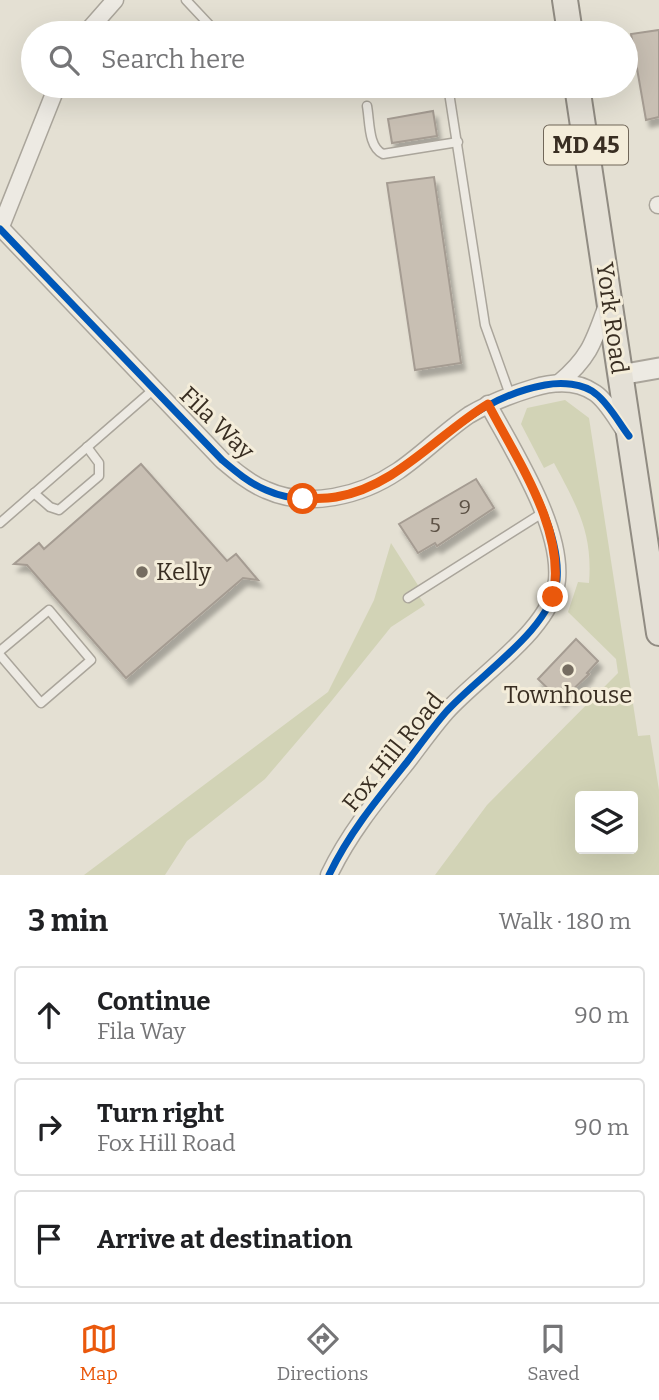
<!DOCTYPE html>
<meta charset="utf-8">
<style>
:root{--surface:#fff;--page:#f6f6f6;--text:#202124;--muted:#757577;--line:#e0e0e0;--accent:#ea580c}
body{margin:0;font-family:Bitter,serif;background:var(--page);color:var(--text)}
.controls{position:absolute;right:21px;bottom:21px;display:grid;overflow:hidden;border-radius:7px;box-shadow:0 7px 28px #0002}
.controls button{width:63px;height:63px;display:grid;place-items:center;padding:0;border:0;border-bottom:2px solid var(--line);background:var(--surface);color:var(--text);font:35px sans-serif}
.stop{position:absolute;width:21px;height:21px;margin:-16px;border:5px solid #ea580c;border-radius:50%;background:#fff}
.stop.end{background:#ea580c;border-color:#fff;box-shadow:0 2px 7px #0008}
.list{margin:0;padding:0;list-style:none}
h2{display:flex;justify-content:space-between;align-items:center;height:91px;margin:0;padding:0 28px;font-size:30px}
h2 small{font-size:23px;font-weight:400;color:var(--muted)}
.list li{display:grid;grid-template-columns:46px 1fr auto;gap:21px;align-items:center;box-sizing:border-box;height:98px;margin:0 14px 14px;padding:0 14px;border:2px solid var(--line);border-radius:7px}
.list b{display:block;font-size:26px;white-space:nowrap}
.list p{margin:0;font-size:23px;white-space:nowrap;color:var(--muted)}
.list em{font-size:23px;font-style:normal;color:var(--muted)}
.icon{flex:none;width:38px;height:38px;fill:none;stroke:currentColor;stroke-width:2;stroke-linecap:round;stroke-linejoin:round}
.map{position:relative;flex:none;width:659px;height:875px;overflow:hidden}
.search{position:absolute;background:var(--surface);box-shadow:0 7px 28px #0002;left:21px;right:21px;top:21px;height:77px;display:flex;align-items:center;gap:18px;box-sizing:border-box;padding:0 24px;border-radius:38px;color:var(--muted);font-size:26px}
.sheet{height:427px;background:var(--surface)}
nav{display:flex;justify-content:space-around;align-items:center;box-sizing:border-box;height:98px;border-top:2px solid var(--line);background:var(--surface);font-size:19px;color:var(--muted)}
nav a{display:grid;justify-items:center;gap:4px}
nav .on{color:var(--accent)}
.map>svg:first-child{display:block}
</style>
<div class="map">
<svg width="659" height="875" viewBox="0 0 659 875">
<defs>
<filter id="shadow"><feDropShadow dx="4" dy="7" stdDeviation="2" flood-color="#0004"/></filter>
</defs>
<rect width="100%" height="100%" fill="#e4e0d3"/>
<g fill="#d2d3b6" fill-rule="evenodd">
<path d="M565 400 589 418 638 736 650 735 659 790V875H435L487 805 618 673 616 659 568 612 578 582 589 583C593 533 577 506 554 463L544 468 521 424 527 408ZM580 796H633V849H580Z"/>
<polygon points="391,543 421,590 417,593 425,605 391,627 329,704 265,779 187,841 165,875 84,875 328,692 374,600"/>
</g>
<g fill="#c8bfb3" stroke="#a59c92" stroke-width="2" filter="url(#shadow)">
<polygon points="659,30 659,117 646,120 631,34"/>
<polygon points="433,111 437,136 392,143 388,119"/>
<polygon points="434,177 461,363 415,370 387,183"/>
<polygon points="141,464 227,561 236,554 258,580 243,578 126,678 27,565 14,564 39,543 44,549"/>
<polygon points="476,479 494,508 437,546 435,543 418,553 399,524"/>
<polygon points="576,639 598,661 587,673 589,674 561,701 538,679"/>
</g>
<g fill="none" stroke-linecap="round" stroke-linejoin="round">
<g stroke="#aaa59b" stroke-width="11">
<g id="service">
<polyline points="186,0 217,33"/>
<polyline points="448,86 485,325 510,395"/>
<path d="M367 106C370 122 368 147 383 154L458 142"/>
<polyline points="34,493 50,507 59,510 99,476 99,463 87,447"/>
<polyline points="0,523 154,389"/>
<polyline points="408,598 544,512"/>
<polyline points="0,651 49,610 91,660 41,703 0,655"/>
</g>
</g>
<g stroke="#aaa59b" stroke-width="19">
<g id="minor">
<polyline points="86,33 115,0"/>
<polyline points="658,205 659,205"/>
<path d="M1 228 222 460C235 471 249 483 266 490 308 509 361 496 398 471 423 454 444 432 469 415 489 403 510 395 533 388 553 382 576 380 595 393 607 401 618 422 627 434"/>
<polyline points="0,229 57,86"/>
<path d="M559 383C590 357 594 341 607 305"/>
<path d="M329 875C349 833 378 798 407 762 420 745 432 728 446 712 479 675 552 629 557 580 562 526 513 451 488 404"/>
</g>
</g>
<g stroke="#aaa59b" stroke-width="23">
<polyline id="tertiary" points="620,375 659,368"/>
</g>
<g stroke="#908b82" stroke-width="28">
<g id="primary">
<polyline points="565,0 570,33"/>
<polyline points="577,86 659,633"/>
</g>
</g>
<use href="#service" stroke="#edeae3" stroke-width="8"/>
<use href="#minor" stroke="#edeae3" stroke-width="16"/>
<use href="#tertiary" stroke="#edeae3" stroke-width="19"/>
<use href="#primary" stroke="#e4e0d6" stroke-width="24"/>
<g stroke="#f4edda" stroke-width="11">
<g id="cycleway">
<path d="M0 229 222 460C235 471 249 483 266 490 308 509 362 496 398 470 449 436 480 397 545 385 561 382 583 383 596 394 609 404 619 423 629 436"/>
<path d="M329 875C349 833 378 798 407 762 420 745 432 728 446 712 479 675 552 629 557 580 562 526 513 451 488 404"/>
</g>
</g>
<use href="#cycleway" stroke="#0057b8" stroke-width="7"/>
</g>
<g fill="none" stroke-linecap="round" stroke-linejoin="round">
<path stroke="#ea580c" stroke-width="9" d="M303 499C314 498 325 499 336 497 396 487 438 434 488 404 518 462 567 531 553 597"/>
</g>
<g fill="#756c60" stroke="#f4edda" stroke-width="2.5">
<circle cx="142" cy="572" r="7"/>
<circle cx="568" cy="670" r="7"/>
</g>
<g text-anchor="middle" stroke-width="6" stroke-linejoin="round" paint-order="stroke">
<g font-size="21" fill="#5d5246">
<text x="465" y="514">9</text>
<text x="435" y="532">5</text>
</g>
<rect fill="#f4edda" stroke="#716759" stroke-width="2" x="544" y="125.5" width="84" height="39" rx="5"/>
<g font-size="23" font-weight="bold" fill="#392e22">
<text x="586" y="153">MD 45</text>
</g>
<g font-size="24" fill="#392e22" stroke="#f4edda">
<text transform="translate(612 318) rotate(82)" y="8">York Road</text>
<text transform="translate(217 423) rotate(44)" y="8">Fila Way</text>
<text transform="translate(393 752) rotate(-51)" y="8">Fox Hill Road</text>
</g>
<g font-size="24" fill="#392e22" stroke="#f4edda" text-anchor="start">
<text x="156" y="580">Kelly</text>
<text x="568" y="703" text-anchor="middle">Townhouse</text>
</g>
</g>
</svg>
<div class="controls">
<button><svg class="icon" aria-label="layers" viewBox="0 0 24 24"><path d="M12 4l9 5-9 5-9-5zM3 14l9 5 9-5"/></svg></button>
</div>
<div class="stop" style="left:303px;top:499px"></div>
<div class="stop end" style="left:553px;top:597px"></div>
<div class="search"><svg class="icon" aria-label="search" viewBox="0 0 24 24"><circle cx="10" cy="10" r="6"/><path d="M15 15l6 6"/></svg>Search here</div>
</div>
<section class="sheet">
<h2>3 min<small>Walk · 180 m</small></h2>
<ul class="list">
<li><svg class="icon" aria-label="ahead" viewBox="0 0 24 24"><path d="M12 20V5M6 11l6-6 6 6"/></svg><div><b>Continue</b><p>Fila Way</p></div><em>90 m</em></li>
<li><svg class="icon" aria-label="right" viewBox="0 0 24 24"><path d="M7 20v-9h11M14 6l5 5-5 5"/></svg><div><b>Turn right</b><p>Fox Hill Road</p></div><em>90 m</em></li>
<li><svg class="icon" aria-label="arrive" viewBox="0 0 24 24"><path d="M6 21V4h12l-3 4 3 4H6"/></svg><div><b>Arrive at destination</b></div></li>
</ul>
</section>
<nav>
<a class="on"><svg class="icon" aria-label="map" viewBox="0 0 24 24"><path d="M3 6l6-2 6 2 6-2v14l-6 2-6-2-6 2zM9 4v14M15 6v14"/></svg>Map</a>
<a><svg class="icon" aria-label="directions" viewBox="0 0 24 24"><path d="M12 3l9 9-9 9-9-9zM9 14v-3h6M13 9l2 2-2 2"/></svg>Directions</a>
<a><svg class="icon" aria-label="saved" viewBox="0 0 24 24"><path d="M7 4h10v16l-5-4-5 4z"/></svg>Saved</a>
</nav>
